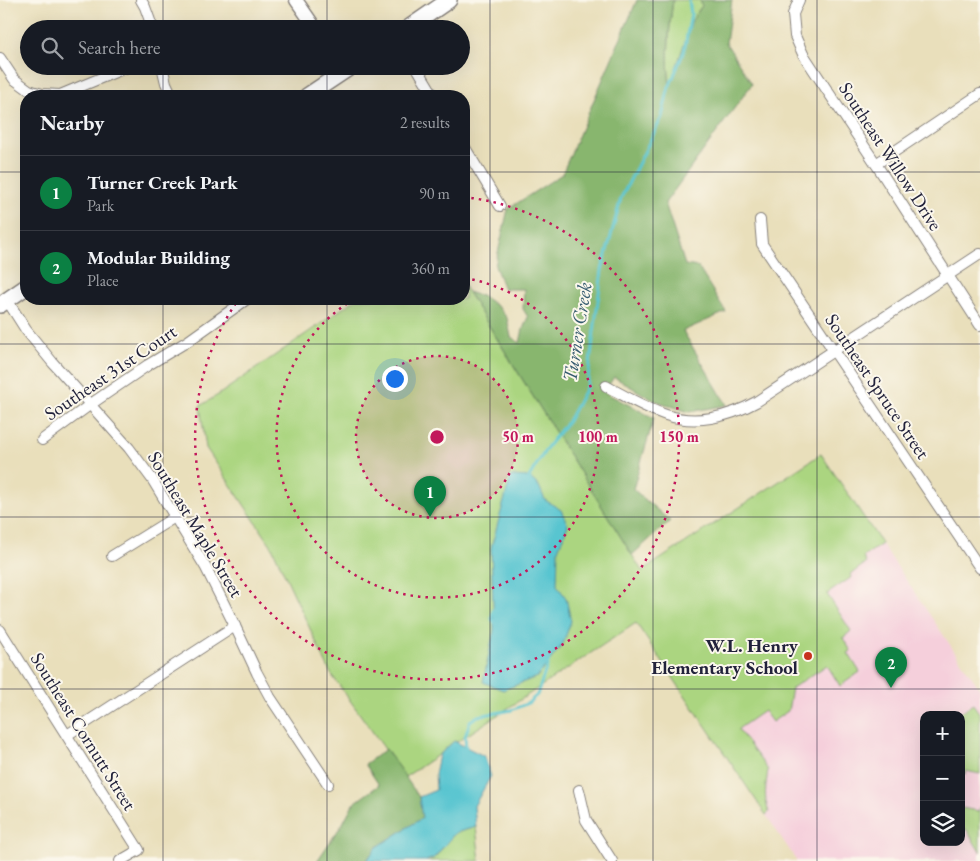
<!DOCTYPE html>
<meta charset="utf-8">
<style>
:root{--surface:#171b24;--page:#242831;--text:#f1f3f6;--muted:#9ea1a6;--line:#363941;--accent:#0b8043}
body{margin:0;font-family:"EB Garamond",serif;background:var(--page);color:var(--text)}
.controls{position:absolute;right:15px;bottom:15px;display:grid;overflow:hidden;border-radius:10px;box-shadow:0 5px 20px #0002}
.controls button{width:45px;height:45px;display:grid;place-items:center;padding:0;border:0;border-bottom:1px solid var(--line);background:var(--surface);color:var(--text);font:25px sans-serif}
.you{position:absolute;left:394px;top:378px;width:18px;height:18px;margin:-12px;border:4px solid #fff;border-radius:50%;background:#1a73e8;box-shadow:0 0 0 8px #1a73e833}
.badge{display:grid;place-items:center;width:32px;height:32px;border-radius:50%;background:var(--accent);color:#fff;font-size:16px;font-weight:700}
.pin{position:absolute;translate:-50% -41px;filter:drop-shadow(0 1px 2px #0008)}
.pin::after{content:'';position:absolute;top:26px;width:18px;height:15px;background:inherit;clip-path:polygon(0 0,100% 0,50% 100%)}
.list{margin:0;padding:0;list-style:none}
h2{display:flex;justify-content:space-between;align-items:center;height:65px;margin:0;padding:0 20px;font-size:21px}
h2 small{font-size:16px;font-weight:400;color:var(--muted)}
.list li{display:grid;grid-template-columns:32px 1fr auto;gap:15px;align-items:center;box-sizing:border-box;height:75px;padding:0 20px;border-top:1px solid var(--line)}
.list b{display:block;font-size:19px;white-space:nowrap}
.list p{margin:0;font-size:16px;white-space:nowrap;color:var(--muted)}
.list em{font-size:16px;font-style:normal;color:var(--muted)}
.icon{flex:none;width:28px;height:28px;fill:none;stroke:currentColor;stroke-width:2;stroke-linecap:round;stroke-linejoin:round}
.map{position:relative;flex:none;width:980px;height:861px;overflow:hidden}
.search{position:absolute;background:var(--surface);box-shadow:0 5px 20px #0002;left:20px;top:20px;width:450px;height:55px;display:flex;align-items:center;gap:12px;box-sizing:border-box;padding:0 18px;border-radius:28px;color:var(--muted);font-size:19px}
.panel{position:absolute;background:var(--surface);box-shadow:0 5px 20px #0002;left:20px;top:90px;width:450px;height:215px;border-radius:20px}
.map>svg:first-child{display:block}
</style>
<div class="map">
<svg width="980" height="861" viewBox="0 0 980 861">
<rect width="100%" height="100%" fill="#fbf7ec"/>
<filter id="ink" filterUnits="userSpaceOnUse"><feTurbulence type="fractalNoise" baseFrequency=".02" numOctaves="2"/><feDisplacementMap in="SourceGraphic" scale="10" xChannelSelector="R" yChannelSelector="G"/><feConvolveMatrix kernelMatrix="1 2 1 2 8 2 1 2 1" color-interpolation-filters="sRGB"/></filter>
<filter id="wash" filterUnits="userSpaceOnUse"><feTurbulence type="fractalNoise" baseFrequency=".0096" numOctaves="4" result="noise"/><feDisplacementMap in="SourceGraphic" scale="20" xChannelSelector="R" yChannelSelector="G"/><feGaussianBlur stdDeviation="1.12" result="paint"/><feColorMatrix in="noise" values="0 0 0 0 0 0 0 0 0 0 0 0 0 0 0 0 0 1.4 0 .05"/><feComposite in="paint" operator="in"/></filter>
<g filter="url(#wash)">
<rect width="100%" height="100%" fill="#e9dfbb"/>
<path fill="#f5cfdb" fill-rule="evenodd" d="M821 454 980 689V861H797L636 622ZM924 715H961V842H924Z"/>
<g fill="#abd580" stroke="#667c5e">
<polygon points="673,0 700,0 702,6 697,12 670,87 668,60 670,25"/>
<path d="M464 286 642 571 821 454 882 544 863 557 866 563 851 574 852 577 827 594 851 631 843 638 851 651 848 653 860 672 840 686 827 665 792 688 788 711 772 722 764 711 738 729 768 770C766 785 763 798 769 812L766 815 636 623 457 742 454 741 441 753 405 777 331 674 271 545 206 448 200 406 218 395 356 299H464Z"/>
<polygon points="973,704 980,714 980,774 966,771 965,774 961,773 961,715 957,715"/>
<polygon points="980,806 980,852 967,830 961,829 961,808 979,811"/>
<polygon points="476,827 480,861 426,861 434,858 455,833"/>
</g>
<g fill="#88b66e" stroke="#556c54">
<path d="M637 0H673C669 28 666 58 670 86L692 20 702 6 700 0H732L726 43 752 84 665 203 685 265 698 267 726 312 683 331 727 405 689 412 653 400 614 377 604 392 654 418 633 489 670 521 632 555 468 292 484 297 498 307 507 318 511 337 520 343 523 329 528 317 523 309 524 289H504L495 266 508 209 562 174Z"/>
<polygon points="386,749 419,797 423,818 377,847 366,861 317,861 343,823 353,804 379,785 365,764"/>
</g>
<g fill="#58c5d0" stroke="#3d7486">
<polygon points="511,476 529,477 539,486 545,500 561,510 568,525 558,550 557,585 566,598 571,621 563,644 537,677 503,690 483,682 494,630 491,548"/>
<polygon points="454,741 484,756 491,776 474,806 476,827 455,833 434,858 426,861 366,861 377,847 422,818 419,797 436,790 435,774 439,755"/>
</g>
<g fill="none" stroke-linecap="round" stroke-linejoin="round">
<g stroke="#58c5d0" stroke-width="3">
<polyline points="530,479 529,477 548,446 568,421 587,386 602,270 621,198 662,117 668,90 684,51 691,14 689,0"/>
<polyline points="495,608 493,611 492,619 495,623"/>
<polyline points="466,749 465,737 470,721 478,716 512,710 528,703 537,695 549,660"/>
</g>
</g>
</g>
<g filter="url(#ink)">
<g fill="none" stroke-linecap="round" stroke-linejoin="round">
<g stroke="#86807b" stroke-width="12">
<g id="minor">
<polyline points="141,0 145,7 153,29"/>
<polyline points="799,0 793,14 795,36 803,54 876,164 980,325"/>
<polyline points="0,58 14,79 29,90 42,94 60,95 130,66"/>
<polyline points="162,66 166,83 172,96"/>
<polyline points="416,66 434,96"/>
<polyline points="464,146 500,206"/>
<polyline points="876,164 980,94"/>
<polyline points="760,220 762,244 980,568"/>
<polyline points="7,300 26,330 53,363 129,448 152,479 206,568 235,626 257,673 270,697 328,784"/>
<path d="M606 386C625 396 645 408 666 415 696 425 729 417 756 402L980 254"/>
<polyline points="42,440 91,404 148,365 188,341 247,299"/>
<polyline points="112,556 175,517"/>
<polyline points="0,630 139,850 120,861"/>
<polyline points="67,735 235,626"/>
<polyline points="579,790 586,820 612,861"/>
</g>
</g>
<g stroke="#86807b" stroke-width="15">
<polyline id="tertiary" points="296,0 316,29"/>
</g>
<g stroke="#86807b" stroke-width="18">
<g id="secondary">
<polyline points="407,29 449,0"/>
<polyline points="307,96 352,66"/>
<polyline points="0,305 26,287"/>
</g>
</g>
<use href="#minor" stroke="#fff" stroke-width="10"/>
<use href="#tertiary" stroke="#fff" stroke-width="12"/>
<use href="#secondary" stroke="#fff" stroke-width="15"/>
</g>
</g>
<path fill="none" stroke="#22223b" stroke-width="1" stroke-opacity="0.55" d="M163 0V29M327 0V29M490 0V861M653 0V861M817 0V861M163 66V96M327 66V96M0 172H26M464 172H980M163 299V861M327 299V861M0 344H980M0 517H980M0 689H980"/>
<circle cx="437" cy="437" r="81" fill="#c2185b" fill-opacity=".12"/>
<g fill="none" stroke="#c2185b" stroke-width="2.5" stroke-dasharray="2.5 5">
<circle cx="437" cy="437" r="81"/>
<path d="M465 278A161 161 0 1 1 354 299"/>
<path d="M464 197A242 242 0 1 1 238 300"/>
</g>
<circle fill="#c8321e" stroke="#fbf7ec" stroke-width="2" cx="808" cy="656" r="5"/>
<g text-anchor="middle" stroke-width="4" stroke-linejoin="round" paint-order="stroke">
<g font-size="19" fill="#22223b" stroke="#fbf7ec">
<text transform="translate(891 156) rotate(57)" y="7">Southeast Willow Drive</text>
<text transform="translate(110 372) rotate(-34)" y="7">Southeast 31st Court</text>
<text transform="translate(878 386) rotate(56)" y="7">Southeast Spruce Street</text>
<text transform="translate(196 524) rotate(59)" y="7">Southeast Maple Street</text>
<text transform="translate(84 731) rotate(58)" y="7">Southeast Cornutt Street</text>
</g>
<g font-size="19" font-weight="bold" fill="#22223b" stroke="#fbf7ec" text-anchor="end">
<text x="798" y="652">W.L. Henry<tspan x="798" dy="22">Elementary School</tspan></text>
</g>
<g font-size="20" font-style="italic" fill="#355b6f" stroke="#fbf7ec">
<text transform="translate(577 332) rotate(-81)" y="7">Turner Creek</text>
</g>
</g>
<circle cx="437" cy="437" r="8" fill="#c2185b" stroke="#fbf7ec" stroke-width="2.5"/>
<g font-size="15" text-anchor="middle" font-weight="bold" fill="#c2185b" stroke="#fbf7ec" stroke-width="4" stroke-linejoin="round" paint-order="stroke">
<text x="518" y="442">50 m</text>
<text x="598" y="442">100 m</text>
<text x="679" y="442">150 m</text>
</g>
</svg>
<div class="controls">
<button>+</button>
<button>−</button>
<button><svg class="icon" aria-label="layers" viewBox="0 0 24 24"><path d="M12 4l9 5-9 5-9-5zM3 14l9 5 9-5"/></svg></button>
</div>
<div class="you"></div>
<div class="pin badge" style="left:430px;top:517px">1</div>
<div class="pin badge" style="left:891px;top:688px">2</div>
<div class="search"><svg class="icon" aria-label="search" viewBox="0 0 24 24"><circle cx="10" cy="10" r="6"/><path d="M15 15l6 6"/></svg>Search here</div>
<section class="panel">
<h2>Nearby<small>2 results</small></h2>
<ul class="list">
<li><span class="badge">1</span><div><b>Turner Creek Park</b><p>Park</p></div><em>90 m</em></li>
<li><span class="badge">2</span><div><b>Modular Building</b><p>Place</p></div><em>360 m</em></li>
</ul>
</section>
</div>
